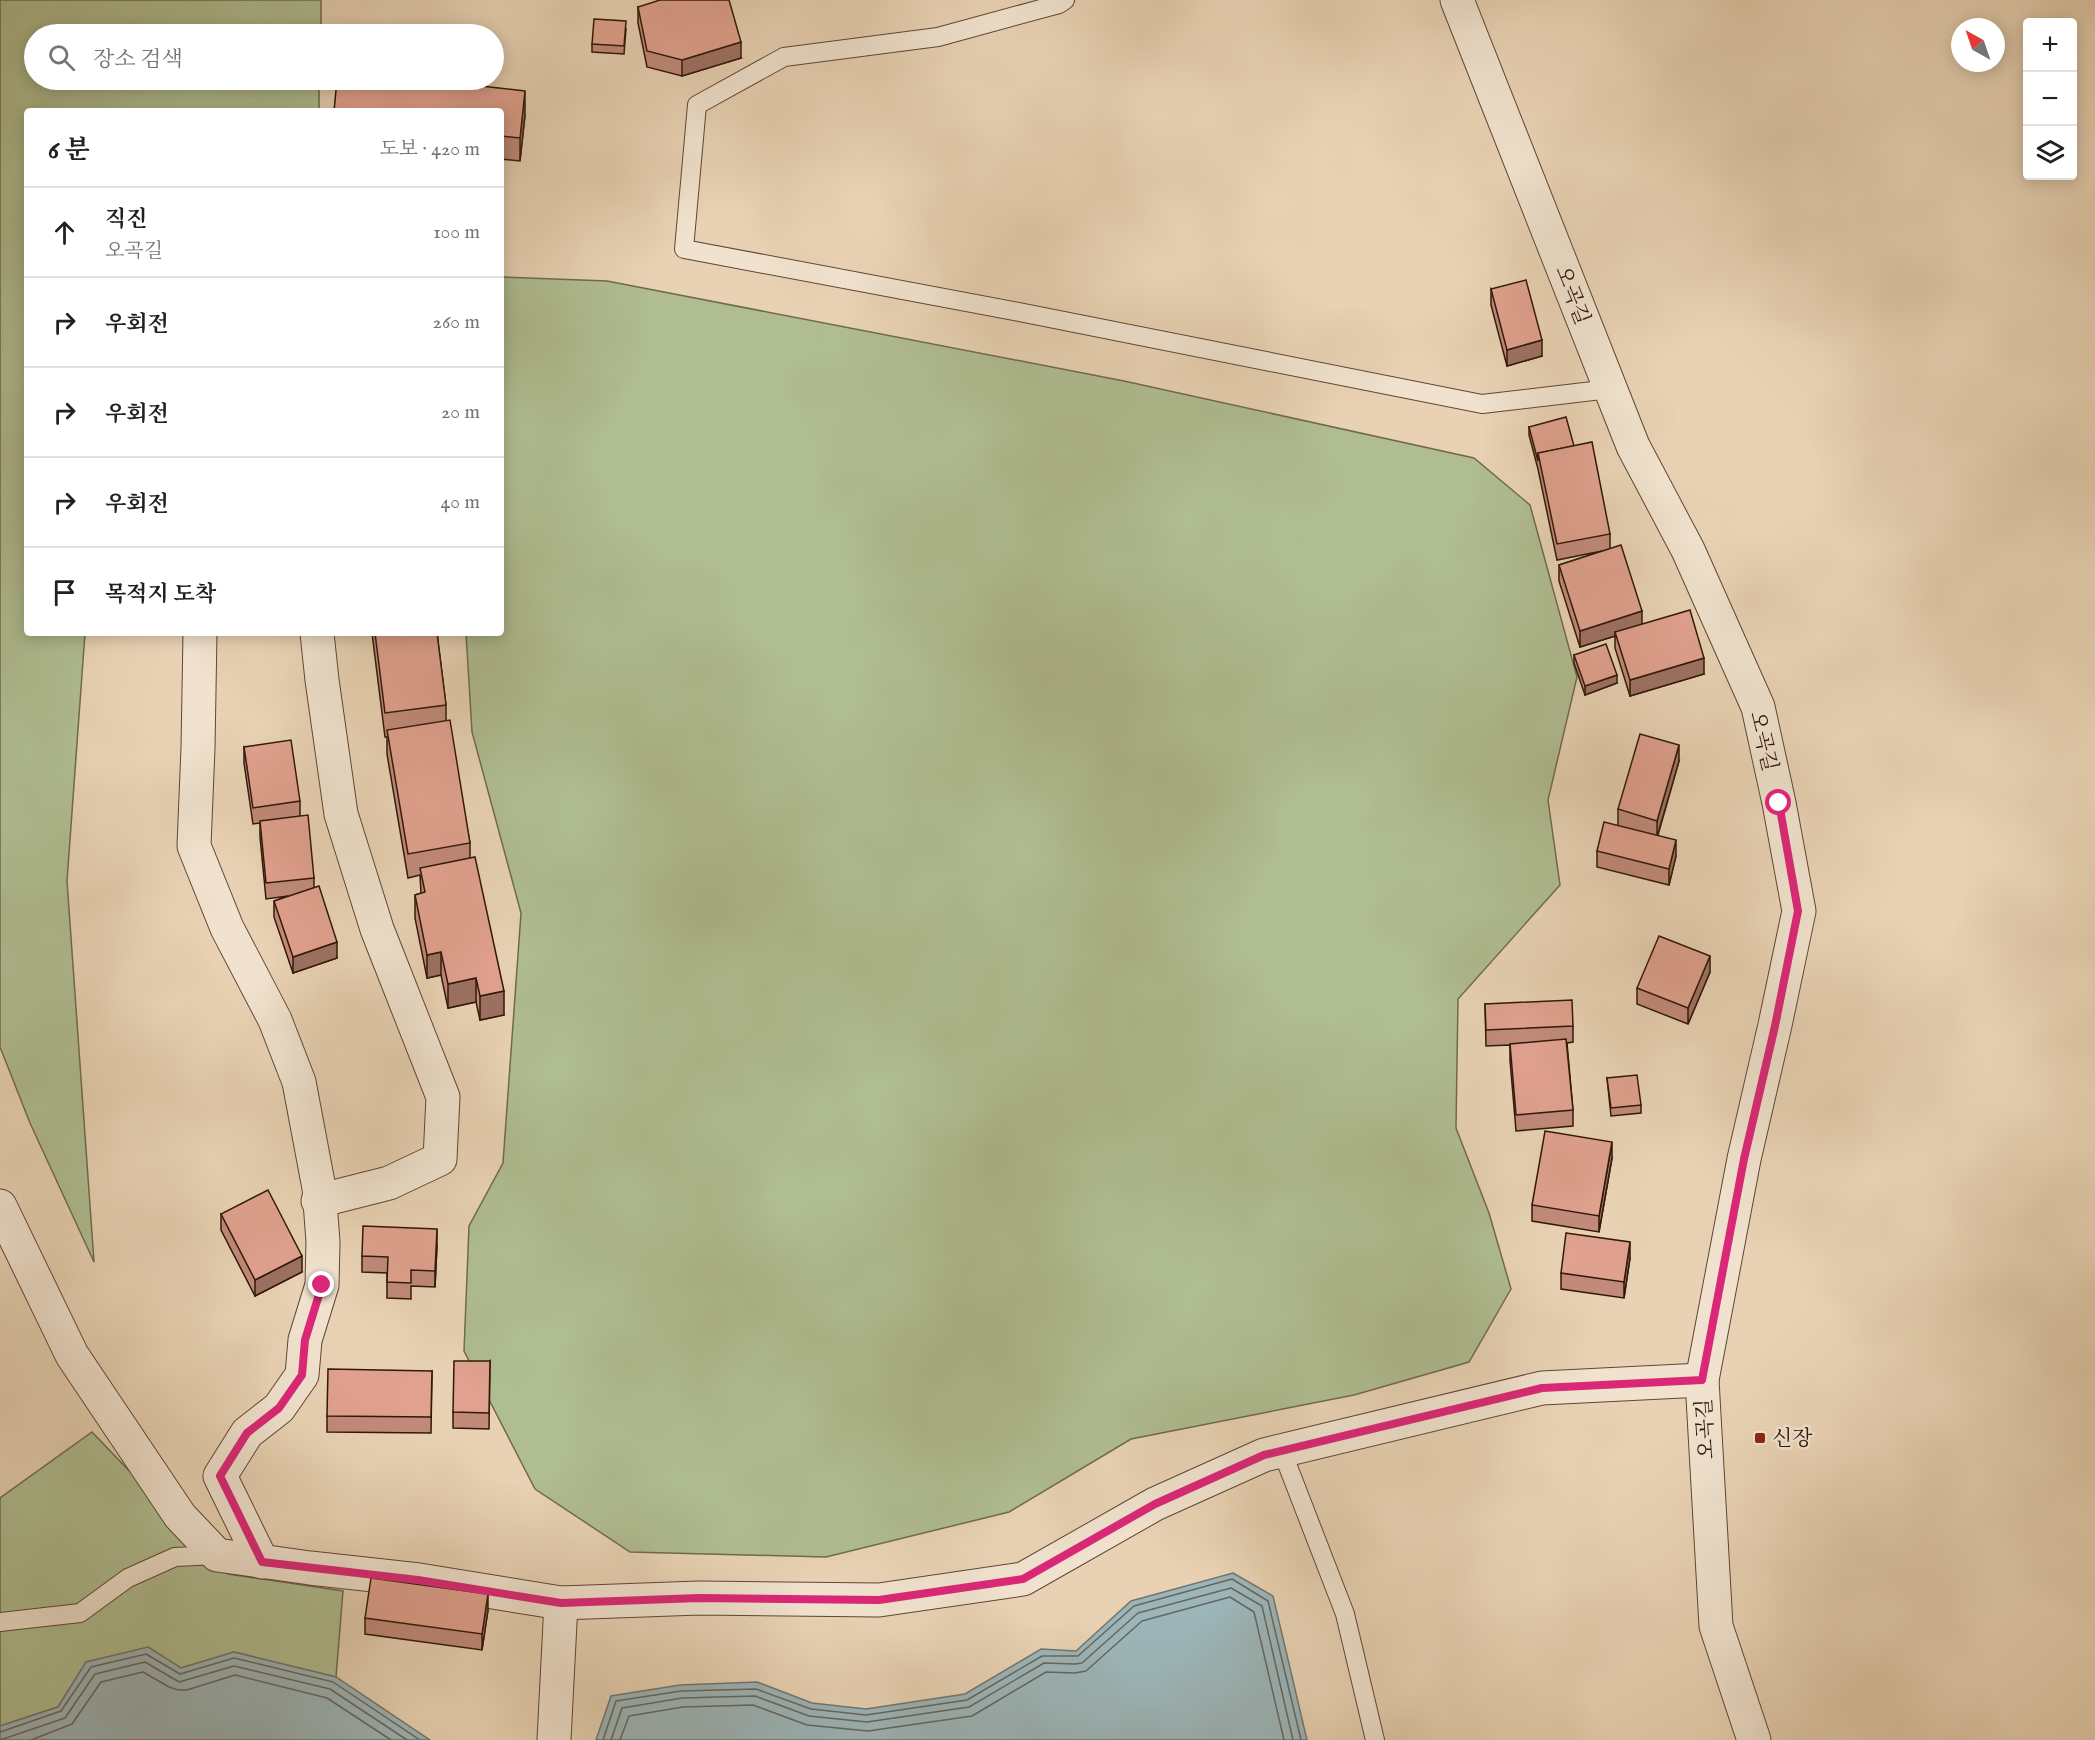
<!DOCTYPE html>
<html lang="ko">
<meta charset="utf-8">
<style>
:root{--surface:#fff;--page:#f6f6f6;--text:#202124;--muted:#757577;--line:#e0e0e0}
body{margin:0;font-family:"IM FELL English","Noto Serif KR",serif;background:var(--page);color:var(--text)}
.controls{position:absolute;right:18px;top:18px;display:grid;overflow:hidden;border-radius:6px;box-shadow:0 3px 15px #0003}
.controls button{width:54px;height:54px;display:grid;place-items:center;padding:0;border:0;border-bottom:2px solid var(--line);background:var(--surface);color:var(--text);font:30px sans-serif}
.compass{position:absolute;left:1951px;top:18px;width:54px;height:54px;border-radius:50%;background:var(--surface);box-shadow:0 3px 15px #0003;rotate:320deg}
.stop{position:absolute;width:18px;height:18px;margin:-14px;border:4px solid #db2777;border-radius:50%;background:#fff}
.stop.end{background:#db2777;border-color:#fff;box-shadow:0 2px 6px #0008}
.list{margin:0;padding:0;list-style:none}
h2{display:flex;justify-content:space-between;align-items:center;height:78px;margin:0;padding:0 24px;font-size:26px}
h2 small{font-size:20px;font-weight:400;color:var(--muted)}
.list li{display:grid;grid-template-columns:39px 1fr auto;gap:18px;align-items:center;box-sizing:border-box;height:90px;padding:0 24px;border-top:2px solid var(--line)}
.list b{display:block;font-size:22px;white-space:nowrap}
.list p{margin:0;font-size:20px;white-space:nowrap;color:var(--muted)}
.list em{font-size:20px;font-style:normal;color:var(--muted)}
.icon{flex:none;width:33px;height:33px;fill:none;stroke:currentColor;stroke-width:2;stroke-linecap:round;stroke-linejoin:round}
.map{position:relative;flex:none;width:2095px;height:1740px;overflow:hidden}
.search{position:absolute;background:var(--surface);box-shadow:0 3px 15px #0003;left:24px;top:24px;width:480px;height:66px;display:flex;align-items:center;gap:15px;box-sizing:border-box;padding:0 21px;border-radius:33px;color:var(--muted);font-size:22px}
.panel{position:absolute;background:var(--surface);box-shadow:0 3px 15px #0003;left:24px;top:108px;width:480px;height:528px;border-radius:6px}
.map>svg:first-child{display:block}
</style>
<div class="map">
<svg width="2095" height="1740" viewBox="0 0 2095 1740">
<rect width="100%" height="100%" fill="#e8d2b3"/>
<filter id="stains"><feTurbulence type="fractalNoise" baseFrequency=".00333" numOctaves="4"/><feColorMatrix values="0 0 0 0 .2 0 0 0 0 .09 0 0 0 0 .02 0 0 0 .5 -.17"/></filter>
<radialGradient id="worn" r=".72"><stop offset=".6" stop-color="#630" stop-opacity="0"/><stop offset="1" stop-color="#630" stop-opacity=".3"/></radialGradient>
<g fill="#afbd91" stroke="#706a4d" stroke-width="1.5">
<polygon points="0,0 321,0 321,34 34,34 34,80 319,80 319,111 27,111 27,633 85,633 67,881 94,1262 30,1123 0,1047"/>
<polygon points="501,277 607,281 1124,381 1474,458 1530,505 1577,677 1548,800 1560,885 1458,999 1456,1128 1489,1213 1511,1289 1469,1362 1354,1395 1131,1439 1009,1512 826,1557 630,1552 535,1489 464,1351 469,1226 503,1163 521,913 472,732 466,633 501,633"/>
<polygon points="92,1432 228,1574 343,1591 336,1677 234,1652 181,1668 87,1662 58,1707 0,1726 0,1498"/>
</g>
<g fill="#9cb5b8" stroke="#717672" stroke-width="1.5">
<polygon points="1233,1573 1273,1596 1307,1740 596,1740 611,1696 680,1685 757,1682 812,1703 866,1709 965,1694 1041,1649 1076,1651 1131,1601"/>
<polygon points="148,1647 181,1668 234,1652 336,1677 430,1740 0,1740 0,1726 58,1707 86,1662"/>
</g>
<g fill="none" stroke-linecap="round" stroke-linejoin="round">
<g stroke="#666660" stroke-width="1.5">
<polyline points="0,1732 61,1711 91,1667 146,1654 180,1674 234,1658 333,1682 420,1740"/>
<polyline points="0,1740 65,1718 95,1674 145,1662 179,1682 234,1666 330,1689 407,1740"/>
<polyline points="31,1740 72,1724 101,1682 143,1672 169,1687 178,1690 187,1690 235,1675 327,1698 391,1740"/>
<polyline points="603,1740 616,1701 681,1691 756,1689 811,1709 866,1715 967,1700 1042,1656 1078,1656 1134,1606 1232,1579 1268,1601 1301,1740"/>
<polyline points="611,1740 622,1708 682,1698 755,1696 809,1716 867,1722 969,1707 1044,1663 1075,1664 1082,1663 1138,1613 1231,1588 1262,1606 1293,1740"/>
<polyline points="620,1740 629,1716 683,1707 753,1705 807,1725 868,1731 972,1716 1046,1672 1075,1673 1086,1671 1142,1621 1230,1597 1254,1612 1284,1740"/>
</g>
<g stroke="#5f4634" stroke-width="20">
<g id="lane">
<polyline points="1065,0 1059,4 938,37 784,57 697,105 684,249 1019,312 1482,404 1610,389"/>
<polyline points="1282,1451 1345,1614 1375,1740"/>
<polyline points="0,1622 80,1613 128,1578 175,1557 217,1555"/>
</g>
</g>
<g stroke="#5f4634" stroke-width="35">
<g id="street">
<polyline points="1457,0 1633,446 1688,550 1758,707 1779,803 1799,911 1775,1025 1744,1159 1702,1380 1716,1626 1754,1740"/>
<polyline points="200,633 198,748 194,846 227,928 275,1020 299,1082 319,1188 323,1242 322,1285 305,1340 302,1375 279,1408 247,1433 220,1476 262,1562"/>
<polyline points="317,633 322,680 341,814 377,929 443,1097 440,1159 389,1183 318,1201"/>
<polyline points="0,1206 72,1355 180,1516 217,1555 310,1568 419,1580 561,1603 699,1598 879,1600 1023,1579 1155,1504 1264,1455 1542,1388 1702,1380"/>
<polyline points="554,1740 561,1603"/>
</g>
</g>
<use href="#lane" stroke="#f0e2ce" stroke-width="18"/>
<use href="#street" stroke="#f0e2ce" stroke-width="33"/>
</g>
<g fill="#c18a7a" stroke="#311809" stroke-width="1.5">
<polygon points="638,7 741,58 682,76 647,67 638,23"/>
<polygon points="626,29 624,54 592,52 592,44"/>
<polygon points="337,80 484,80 483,87 525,115 520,161 501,159 501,111"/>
<polygon points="1491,289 1542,356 1507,366 1491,305"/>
<polygon points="1529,427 1574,446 1610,534 1610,549 1642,624 1704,674 1630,696 1615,648 1615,636 1580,647 1559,581 1559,565 1602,551 1557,560 1538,469 1529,435"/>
<polygon points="372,633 437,633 446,705 446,721 470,843 470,858 504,1015 480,1020 476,1002 448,1008 441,975 427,978 415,918 415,895 421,893 420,875 408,878 387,754 387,737 385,737"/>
<polygon points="1574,655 1617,683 1585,695 1574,663"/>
<polygon points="244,747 300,801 300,816 314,878 314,888 337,958 293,973 274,917 274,901 288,896 266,899 260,837 260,823 253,824 244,763"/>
<polygon points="1679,761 1658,835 1676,856 1669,885 1597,867 1597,851 1618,825 1618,809"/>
<polygon points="1710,972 1688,1024 1637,1004 1637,988"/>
<polygon points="1485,1004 1573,1026 1573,1042 1567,1043 1573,1110 1573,1126 1516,1131 1510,1060 1510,1045 1486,1046"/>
<polygon points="1607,1078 1641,1105 1641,1113 1611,1116"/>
<polygon points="1612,1158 1599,1232 1532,1221 1532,1205"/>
<polygon points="221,1214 302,1272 255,1296 221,1230"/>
<polygon points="437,1245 435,1287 411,1286 411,1299 387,1298 387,1273 362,1272 362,1256"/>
<polygon points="1630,1258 1624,1298 1561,1289 1561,1273"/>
<polygon points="490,1361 489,1429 453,1428 453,1412"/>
<polygon points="432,1371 431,1433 327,1432 327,1416"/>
<polygon points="488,1610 482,1650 365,1634 365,1618"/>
</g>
<g fill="#9d7163" stroke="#311809" stroke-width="1.5">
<polygon points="741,42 741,58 682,76 682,60"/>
<polygon points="525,91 525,115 520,161 520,138"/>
<polygon points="1542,340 1542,356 1507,366 1507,350"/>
<polygon points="1642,611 1642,627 1615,632 1615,636 1580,647 1580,631"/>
<polygon points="1704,658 1704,674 1630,696 1630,680"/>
<polygon points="1617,675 1617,683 1585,695 1585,686"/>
<polygon points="1679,745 1679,761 1657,837 1657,821"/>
<polygon points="1676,840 1676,856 1669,885 1669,869"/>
<polygon points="337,942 337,958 293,973 293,957"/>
<polygon points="441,952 441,975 427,978 427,955"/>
<polygon points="1710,956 1710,972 1688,1024 1688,1008"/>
<polygon points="476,978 476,1002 448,1008 448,984"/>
<polygon points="504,991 504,1015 480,1020 480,996"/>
<polygon points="1612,1142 1612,1158 1599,1232 1599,1216"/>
<polygon points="437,1229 437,1245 435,1287 435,1271"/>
<polygon points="1630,1242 1630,1258 1624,1298 1624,1282"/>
<polygon points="302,1256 302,1272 255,1296 255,1280"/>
<polygon points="488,1594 488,1610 482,1650 482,1634"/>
</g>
<g fill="#e0a18e" stroke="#311809" stroke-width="1.5">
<polygon points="660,0 729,0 741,42 682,60 647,51 638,7"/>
<polygon points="594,19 626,21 624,46 592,44"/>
<polygon points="337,80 481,80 481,86 525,91 520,138 501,136 501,111 334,111"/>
<polygon points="1526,280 1542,340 1507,350 1491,289"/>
<polygon points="1566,417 1574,446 1538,453 1538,461 1529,427"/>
<polygon points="1592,442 1610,534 1557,544 1538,453"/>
<polygon points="1621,545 1642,611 1580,631 1559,565"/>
<polygon points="1690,610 1704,658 1630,680 1615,632"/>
<polygon points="375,633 437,633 446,705 385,713"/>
<polygon points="1606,644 1617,675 1585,686 1574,655"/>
<polygon points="450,720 470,843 408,854 387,730"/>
<polygon points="1640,734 1679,745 1657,821 1618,809"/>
<polygon points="291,740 300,801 253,808 244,747"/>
<polygon points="308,815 314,878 266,883 260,821"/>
<polygon points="1604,822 1676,840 1669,869 1597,851"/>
<polygon points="475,857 504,991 480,996 476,978 448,984 441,952 427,955 415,895 425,892 420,868"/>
<polygon points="319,886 337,942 293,957 274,901"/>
<polygon points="1659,936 1710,956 1688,1008 1637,988"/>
<polygon points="1572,1000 1573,1026 1486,1030 1485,1004"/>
<polygon points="1566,1039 1573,1110 1516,1115 1510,1044"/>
<polygon points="1637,1075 1641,1105 1611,1108 1607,1078"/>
<polygon points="1545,1131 1612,1142 1599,1216 1532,1205"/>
<polygon points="268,1190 302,1256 255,1280 221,1214"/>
<polygon points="363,1226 437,1229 435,1271 411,1270 411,1283 387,1282 388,1257 362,1256"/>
<polygon points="1566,1233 1630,1242 1624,1282 1561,1273"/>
<polygon points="454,1361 490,1361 489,1413 453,1412"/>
<polygon points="328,1369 432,1371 431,1417 327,1416"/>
<polygon points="371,1578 488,1594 482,1634 365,1618"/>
</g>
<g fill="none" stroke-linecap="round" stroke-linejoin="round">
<polyline stroke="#db2777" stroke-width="8" points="322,1285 305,1340 302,1375 279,1408 247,1433 220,1476 262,1562 418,1580 561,1603 699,1598 879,1600 1023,1579 1155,1504 1264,1455 1542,1388 1702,1380 1744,1159 1775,1026 1798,911 1779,803"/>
</g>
<rect fill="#8f2418" stroke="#f0e2ce" stroke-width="2" x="1754" y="1432" width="12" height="12" rx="3"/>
<g text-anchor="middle" stroke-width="5" stroke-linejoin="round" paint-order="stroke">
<g font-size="21" fill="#311809" stroke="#f0e2ce">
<text transform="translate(1573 295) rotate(69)" y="7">오곡길</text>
<text transform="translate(1764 741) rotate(77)" y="7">오곡길</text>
<text transform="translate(1705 1429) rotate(-93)" y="7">오곡길</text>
</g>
<g font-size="21" fill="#311809" stroke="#f0e2ce" text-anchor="start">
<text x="1772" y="1445">신장</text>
</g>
</g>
<rect width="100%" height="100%" filter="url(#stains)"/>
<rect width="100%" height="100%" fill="url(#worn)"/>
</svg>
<div class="controls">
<button>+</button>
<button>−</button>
<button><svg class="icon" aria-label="layers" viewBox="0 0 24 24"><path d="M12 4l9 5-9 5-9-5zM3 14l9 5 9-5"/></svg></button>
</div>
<svg class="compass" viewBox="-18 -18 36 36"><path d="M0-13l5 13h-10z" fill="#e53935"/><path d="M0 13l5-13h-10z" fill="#757577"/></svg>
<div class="stop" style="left:1779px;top:803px"></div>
<div class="stop end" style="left:322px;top:1285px"></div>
<div class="search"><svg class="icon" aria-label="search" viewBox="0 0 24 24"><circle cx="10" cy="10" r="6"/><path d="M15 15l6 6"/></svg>장소 검색</div>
<section class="panel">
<h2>6 분<small>도보 · 420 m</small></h2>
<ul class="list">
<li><svg class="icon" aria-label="ahead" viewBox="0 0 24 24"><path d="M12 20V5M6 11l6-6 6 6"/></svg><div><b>직진</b><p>오곡길</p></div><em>100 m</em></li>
<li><svg class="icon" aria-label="right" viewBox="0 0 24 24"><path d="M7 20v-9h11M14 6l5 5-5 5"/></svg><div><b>우회전</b></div><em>260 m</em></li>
<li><svg class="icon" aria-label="right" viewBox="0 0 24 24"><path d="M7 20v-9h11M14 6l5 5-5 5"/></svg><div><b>우회전</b></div><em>20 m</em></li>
<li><svg class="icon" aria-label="right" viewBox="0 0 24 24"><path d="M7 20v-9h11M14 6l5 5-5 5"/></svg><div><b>우회전</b></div><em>40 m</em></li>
<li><svg class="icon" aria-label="arrive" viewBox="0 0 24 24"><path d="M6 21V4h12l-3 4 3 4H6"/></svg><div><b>목적지 도착</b></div></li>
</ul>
</section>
</div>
